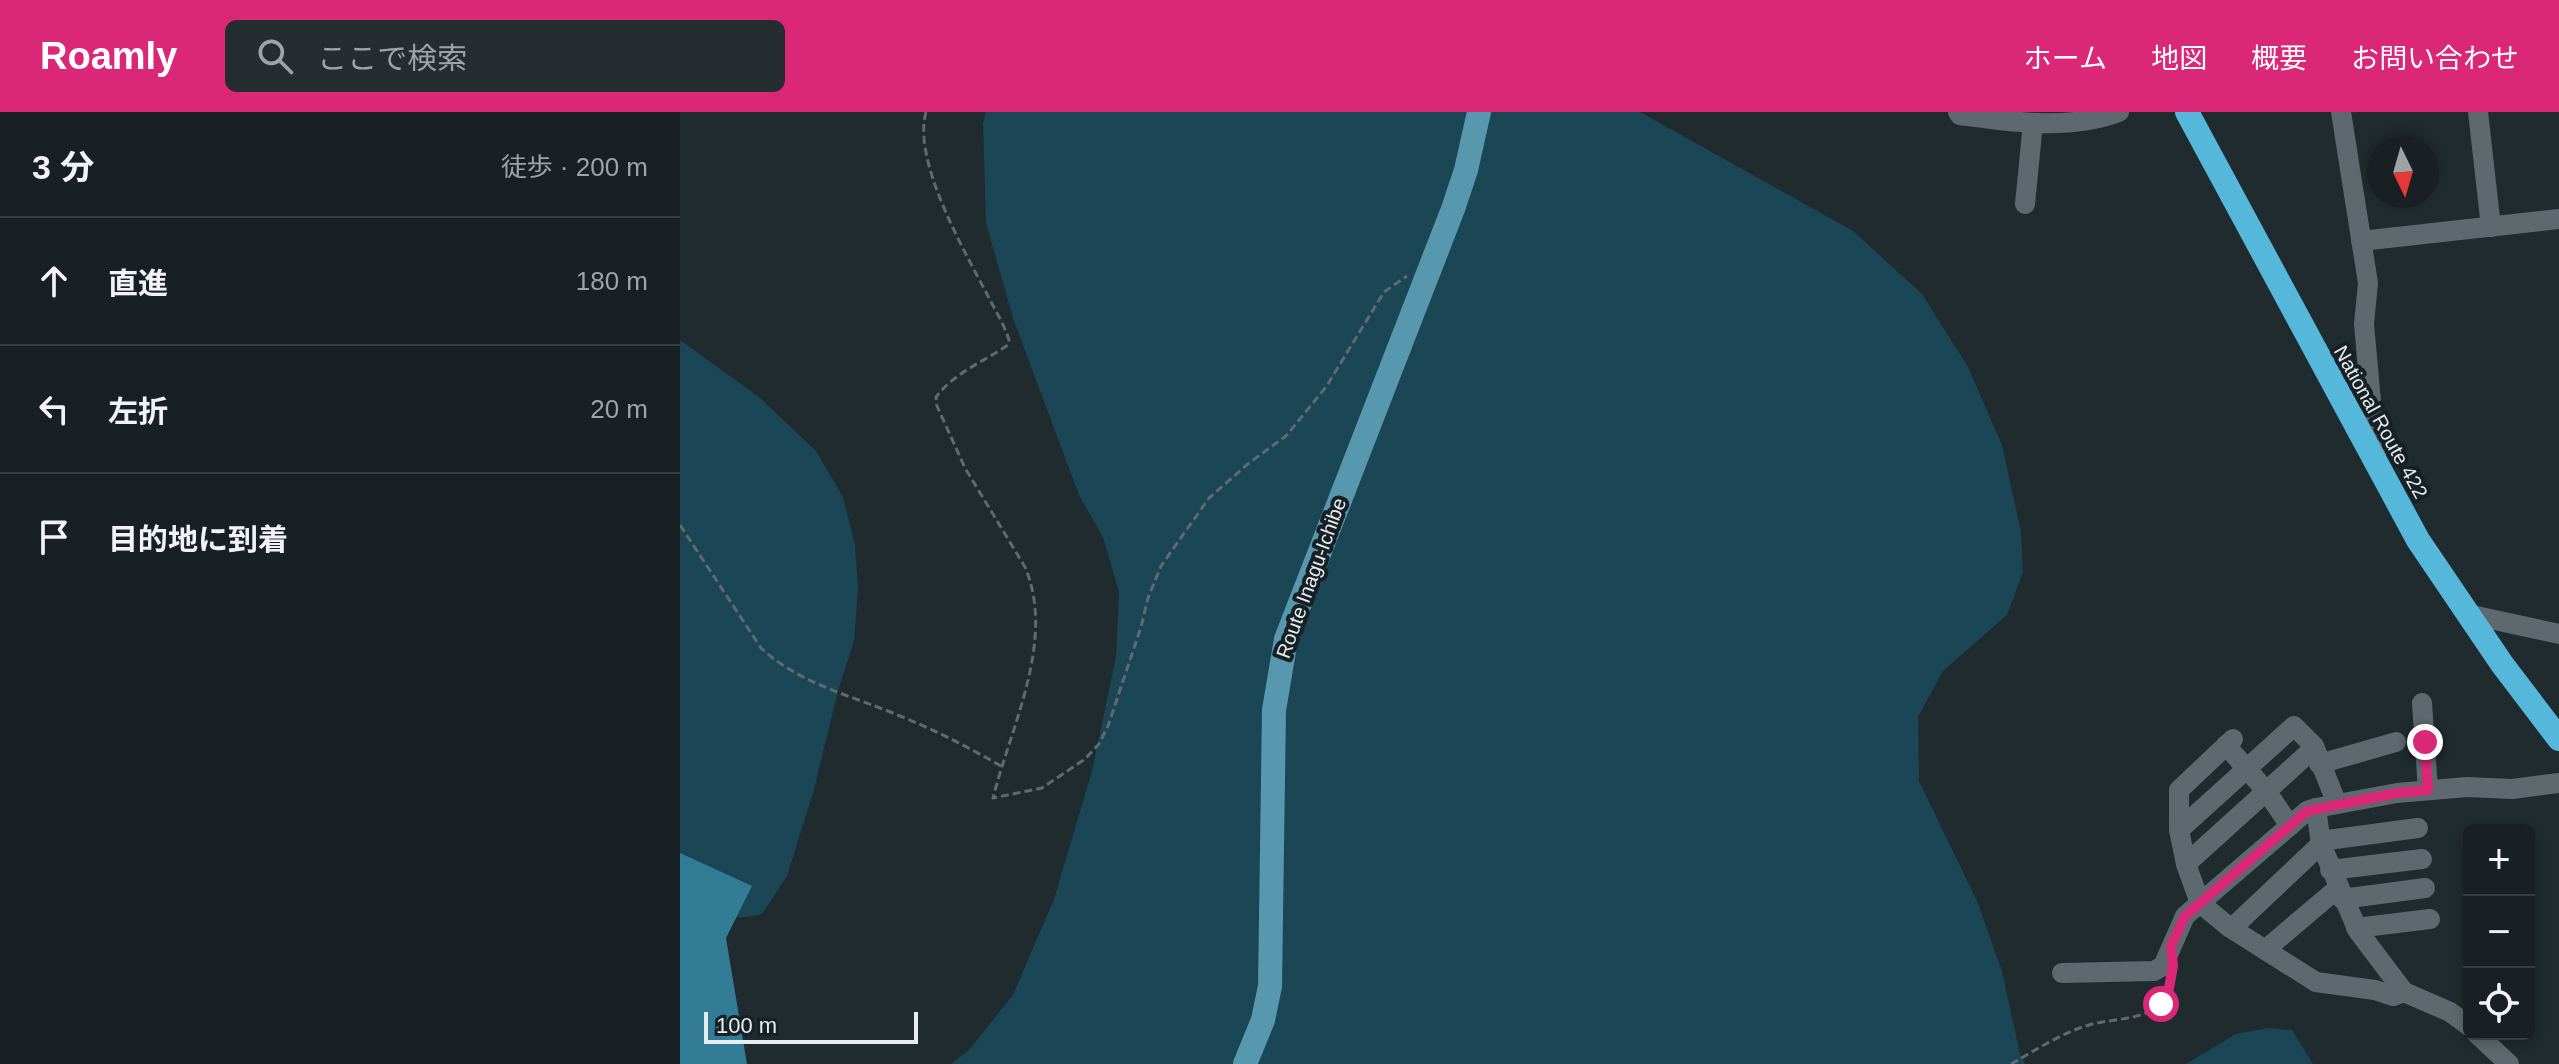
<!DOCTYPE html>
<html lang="ja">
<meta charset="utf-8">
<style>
:root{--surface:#182023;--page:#252d30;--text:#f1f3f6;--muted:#9fa3a6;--line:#363e41;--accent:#db2777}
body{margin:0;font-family:Arial,"Noto Sans JP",sans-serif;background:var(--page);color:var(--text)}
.controls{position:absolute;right:24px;bottom:24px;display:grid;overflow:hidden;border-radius:12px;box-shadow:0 4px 12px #0003}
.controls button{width:72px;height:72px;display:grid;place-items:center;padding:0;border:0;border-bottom:2px solid var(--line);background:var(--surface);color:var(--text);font:40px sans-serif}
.compass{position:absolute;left:1687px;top:24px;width:72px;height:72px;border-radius:50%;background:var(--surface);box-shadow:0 4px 12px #0003;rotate:175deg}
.scale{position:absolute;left:24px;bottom:20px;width:214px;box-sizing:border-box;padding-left:8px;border:4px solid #e6edf0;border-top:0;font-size:22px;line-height:28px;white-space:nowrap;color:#e6edf0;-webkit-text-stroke:6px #172125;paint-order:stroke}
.stop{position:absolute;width:24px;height:24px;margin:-18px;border:6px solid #db2777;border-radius:50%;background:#fff}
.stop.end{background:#db2777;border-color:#fff;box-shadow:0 2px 8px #0008}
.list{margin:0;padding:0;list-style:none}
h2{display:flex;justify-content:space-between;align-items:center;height:104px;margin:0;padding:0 32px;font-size:34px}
h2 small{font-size:26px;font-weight:400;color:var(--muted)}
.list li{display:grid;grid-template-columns:52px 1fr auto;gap:24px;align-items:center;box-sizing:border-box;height:128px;padding:0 32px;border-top:2px solid var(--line)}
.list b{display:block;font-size:30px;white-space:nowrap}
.list em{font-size:26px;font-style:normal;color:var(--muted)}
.icon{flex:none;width:44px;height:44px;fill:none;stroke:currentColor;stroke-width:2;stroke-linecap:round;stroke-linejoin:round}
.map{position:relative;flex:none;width:1879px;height:952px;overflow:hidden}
header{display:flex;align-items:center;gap:48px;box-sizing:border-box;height:112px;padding:0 40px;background:var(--accent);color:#fff}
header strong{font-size:38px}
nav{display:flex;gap:44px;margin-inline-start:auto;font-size:28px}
.search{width:560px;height:72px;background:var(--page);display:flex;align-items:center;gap:20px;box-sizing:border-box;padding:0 28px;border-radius:12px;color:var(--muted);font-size:30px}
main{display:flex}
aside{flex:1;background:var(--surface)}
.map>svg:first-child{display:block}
</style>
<header>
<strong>Roamly</strong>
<div class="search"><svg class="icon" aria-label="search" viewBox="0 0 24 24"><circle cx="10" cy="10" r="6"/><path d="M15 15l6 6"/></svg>ここで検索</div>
<nav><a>ホーム</a><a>地図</a><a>概要</a><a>お問い合わせ</a></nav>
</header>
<main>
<aside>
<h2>3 分<small>徒歩 · 200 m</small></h2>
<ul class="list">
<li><svg class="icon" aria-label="ahead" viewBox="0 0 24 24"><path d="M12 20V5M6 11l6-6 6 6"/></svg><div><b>直進</b></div><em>180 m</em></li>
<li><svg class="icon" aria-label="left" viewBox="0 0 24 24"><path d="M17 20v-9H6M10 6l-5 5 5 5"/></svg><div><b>左折</b></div><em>20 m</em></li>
<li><svg class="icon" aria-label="arrive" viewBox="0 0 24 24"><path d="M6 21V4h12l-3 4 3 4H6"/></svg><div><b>目的地に到着</b></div></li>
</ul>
</aside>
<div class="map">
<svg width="1879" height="952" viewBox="0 0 1879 952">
<rect width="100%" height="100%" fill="#202b2f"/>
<g fill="#1a4655">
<polygon points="306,0 960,0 1173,119 1242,182 1288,255 1322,333 1341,420 1343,460 1327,503 1263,559 1238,605 1239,669 1297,789 1322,859 1340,942 1345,952 271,952 289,938 333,883 374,787 412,659 436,545 439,480 423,425 399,383 334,209 306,111 303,11"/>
<path d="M0 228 79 285 136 339 163 385 175 433 178 477 174 529 158 579 133 681 107 764 82 802C54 809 25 806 0 790Z"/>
<polygon points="1588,916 1612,918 1633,952 1506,952 1556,922"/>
</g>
<polygon fill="#337c96" points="0,741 72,774 46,826 67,952 0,952"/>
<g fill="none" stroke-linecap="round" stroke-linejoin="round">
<g stroke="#60696d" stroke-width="3" stroke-dasharray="8 4" stroke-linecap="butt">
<path d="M246 0C232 49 285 140 308 184 315 198 324 212 329 228L328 233C303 250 274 261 256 285L257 294 285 356 345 455C376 528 331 614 313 686L362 676 405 647 419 632 428 614 461 515 468 486 481 454 529 386 569 351 606 324 646 275 704 180 727 164"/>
<path d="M0 413 81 536C121 573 171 583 220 604 255 618 288 635 321 654"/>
<path d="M1331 952C1356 938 1381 921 1409 913 1439 904 1484 911 1490 870"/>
</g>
<g stroke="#5d696e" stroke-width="20">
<path d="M1278 0 1280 3C1332 10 1388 19 1439 0"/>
<polyline points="1661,0 1688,171 1684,212 1696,345"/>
<polyline points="1798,0 1811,115"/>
<polyline points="1345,92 1353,11"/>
<polyline points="1681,129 1879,107"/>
<polyline points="1787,502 1879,522"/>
<polyline points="1742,591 1748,678"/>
<polyline points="1553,627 1499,678 1499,718 1506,752 1520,791 1627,699 1636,696 1717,681 1787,675 1832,677 1879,671"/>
<polyline points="1546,633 1587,680 1610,714"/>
<polyline points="1639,652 1716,630"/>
<polyline points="1636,696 1641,732 1678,819 1724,880 1770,900 1789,914"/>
<polyline points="1499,718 1614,614 1634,634 1657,692"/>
<polyline points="1640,729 1738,716"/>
<polyline points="1506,752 1633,637"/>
<polyline points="1650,758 1742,747"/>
<polyline points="1662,787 1745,776"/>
<polyline points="1552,816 1641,732"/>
<polyline points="1676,816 1750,807"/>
<polyline points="1585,838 1658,776"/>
<polyline points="1382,861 1474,859 1483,854 1505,804 1520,791 1549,815 1636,870 1695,878 1713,884 1724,880"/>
<polyline points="1797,922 1829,952"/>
</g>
<polyline stroke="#5898af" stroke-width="24" points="565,952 583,908 590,874 594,598 606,527 773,97 786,58 799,0"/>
<polyline stroke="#55b7da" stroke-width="24" points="1507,0 1738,428 1822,552 1879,627"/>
</g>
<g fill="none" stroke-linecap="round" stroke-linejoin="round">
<polyline stroke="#db2777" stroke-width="10" points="1481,892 1489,876 1493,854 1491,834 1505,804 1627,699 1717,681 1748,678 1745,630"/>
</g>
<g text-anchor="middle" stroke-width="8" stroke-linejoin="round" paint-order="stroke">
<g font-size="20" fill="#e6edf0" stroke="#172125">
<text transform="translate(1701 310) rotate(61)" y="7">National Route 422</text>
<text transform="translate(631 466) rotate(-70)" y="7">Route Inagu-Ichibe</text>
</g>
</g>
</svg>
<div class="controls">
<button>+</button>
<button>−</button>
<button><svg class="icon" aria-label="locate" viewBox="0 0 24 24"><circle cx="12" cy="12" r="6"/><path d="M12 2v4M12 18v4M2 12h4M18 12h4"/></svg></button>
</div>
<svg class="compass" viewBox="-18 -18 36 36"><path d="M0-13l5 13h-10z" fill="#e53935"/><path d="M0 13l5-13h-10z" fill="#9fa3a6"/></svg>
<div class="scale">100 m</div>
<div class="stop" style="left:1481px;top:892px"></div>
<div class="stop end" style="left:1745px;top:630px"></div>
</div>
</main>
